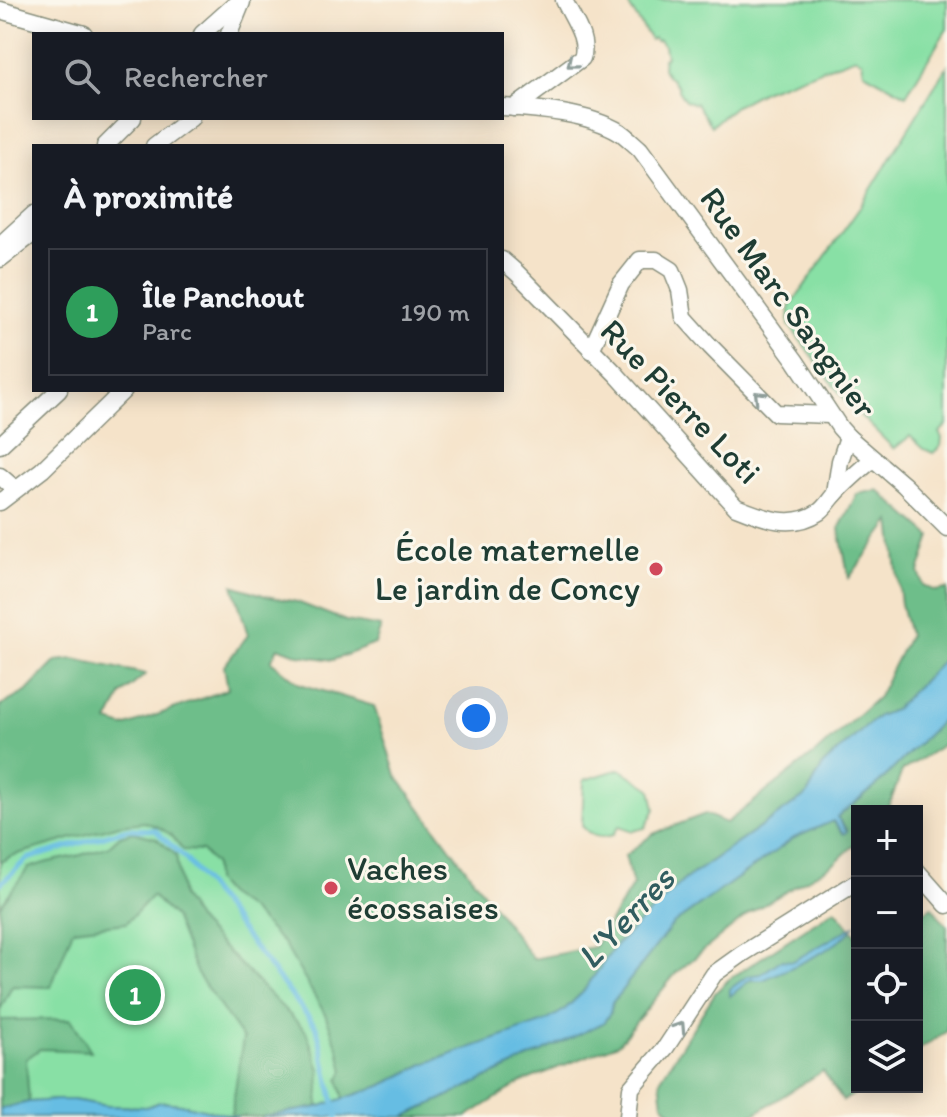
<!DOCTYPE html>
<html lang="fr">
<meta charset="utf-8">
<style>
:root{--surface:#171b24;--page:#242831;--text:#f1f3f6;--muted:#9ea1a6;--line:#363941;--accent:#d93025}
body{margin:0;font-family:Itim,sans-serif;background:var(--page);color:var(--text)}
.controls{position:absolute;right:24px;bottom:24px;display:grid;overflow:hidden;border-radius:0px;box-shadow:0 4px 20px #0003}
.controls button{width:72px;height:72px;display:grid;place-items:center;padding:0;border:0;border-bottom:2px solid var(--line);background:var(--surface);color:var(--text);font:40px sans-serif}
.you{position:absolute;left:476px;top:718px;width:28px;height:28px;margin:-20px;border:6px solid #fff;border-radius:50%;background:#1a73e8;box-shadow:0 0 0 12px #1a73e833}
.badge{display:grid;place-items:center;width:52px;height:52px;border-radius:50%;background:var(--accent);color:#fff;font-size:26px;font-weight:700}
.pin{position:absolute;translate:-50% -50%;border:4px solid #fff;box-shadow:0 2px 8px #0006}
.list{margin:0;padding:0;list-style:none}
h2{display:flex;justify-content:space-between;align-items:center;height:104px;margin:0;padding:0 32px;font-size:34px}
h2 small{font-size:26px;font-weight:400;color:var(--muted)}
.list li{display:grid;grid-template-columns:52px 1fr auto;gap:24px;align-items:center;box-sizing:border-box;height:128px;margin:0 16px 16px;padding:0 16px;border:2px solid var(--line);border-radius:0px}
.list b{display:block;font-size:30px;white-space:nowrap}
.list p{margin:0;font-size:26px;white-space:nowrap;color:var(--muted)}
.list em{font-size:26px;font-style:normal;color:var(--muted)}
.icon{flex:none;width:44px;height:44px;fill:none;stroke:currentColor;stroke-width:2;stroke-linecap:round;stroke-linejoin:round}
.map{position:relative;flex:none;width:947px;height:1117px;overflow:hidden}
.search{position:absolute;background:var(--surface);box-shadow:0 4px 20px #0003;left:32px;top:32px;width:472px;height:88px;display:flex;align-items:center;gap:20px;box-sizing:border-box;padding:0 28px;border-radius:0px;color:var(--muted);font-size:30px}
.panel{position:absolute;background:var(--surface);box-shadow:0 4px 20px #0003;left:32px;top:144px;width:472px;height:248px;border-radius:0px}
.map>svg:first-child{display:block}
</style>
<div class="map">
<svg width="947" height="1117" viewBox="0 0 947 1117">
<rect width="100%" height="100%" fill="#fbf7ec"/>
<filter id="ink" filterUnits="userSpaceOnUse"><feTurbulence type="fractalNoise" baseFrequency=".0125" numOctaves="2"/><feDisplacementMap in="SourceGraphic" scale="16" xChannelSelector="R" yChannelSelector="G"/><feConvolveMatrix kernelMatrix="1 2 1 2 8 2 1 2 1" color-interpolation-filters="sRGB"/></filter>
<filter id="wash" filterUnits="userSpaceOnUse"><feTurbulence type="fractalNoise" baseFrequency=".006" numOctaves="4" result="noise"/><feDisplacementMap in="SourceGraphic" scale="32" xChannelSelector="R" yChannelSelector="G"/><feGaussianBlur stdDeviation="1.8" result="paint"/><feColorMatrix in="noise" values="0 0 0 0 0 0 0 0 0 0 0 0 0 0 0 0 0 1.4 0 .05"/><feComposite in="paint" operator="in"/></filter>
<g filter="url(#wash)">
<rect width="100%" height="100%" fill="#f5e3c9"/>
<g fill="#88e0a5" stroke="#548e6c" stroke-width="2">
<path d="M625 0H947V29L906 95 864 72 862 61 856 57 763 91 735 106 711 126 696 103 694 104 690 102 685 101 678 90V87C674 80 665 76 663 68 663 65 664 62 663 59L666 57 664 46 659 40 656 41 654 38 651 40Z"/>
<polygon points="947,66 947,425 939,433 942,438 941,446 933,453 924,449 910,436 894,449 845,400 789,325 790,306 859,209"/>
<polygon points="186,732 372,1091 318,1107 263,1117 231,1116 181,1104 160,1102 146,1107 107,1106 73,1100 56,1100 29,1102 0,1109 0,862 11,856"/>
<path d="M620 769 651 789 655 809 645 828 633 831 619 826 613 835C599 839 592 837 582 826L584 780Z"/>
</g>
<g fill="#6ebe8a" stroke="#467e5f" stroke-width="2">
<polygon points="878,490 931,536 919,572 923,585 935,591 947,589 947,654 944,659 894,710 878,716 823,765 807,795 684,880 617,945 582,993 563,1011 545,1022 424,1064 381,1086 344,1099 339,1080 344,1071 339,1050 325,1014 284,944 250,910 226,894 215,881 214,864 202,851 183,850 171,835 160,828 145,822 119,825 11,856 0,862 0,706 26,692 56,661 74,659 146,674 122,694 108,722 124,727 228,689 224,666 248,635 233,585 266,596 297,602 346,621 381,627 375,644 333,660 299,655 278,647 271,661 300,684 374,706 396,775 533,959 594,947 633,885 625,856 653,834 705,814 726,823 817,752 878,697 909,635 901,604 891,521 849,578 839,529 857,494"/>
<polygon points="947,715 947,742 902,771 887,811 857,811 857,842 836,862 748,914 676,973 618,1044 522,1082 466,1117 404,1117 603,1023 610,1013 612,1003 673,924 794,838 833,821 843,833 847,830 837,817 874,788"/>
<polygon points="133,832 156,838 176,855 182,897 200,924 306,1031 320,1070 318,1107 263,1117 231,1116 243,1039 197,974 174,917 152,896 126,923 73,929 51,987 12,986 0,1010 0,906 28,868 48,862 81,855 109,846 120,836"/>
<polygon points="932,907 947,926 947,1031 917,1051 917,916"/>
<polygon points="835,909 857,936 857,1087 864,1087 843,1101 823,1071 754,1114 742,1117 677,1117 663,1104 660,1080 715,993 728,980"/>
<polygon points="71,1019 91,1051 40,1049 26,1059 29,1102 0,1109 0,1020"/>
</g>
<g fill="#66bde3" stroke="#427d8c" stroke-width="2">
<polygon points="947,654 947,715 874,788 837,817 847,831 844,834 833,821 794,838 673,924 612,1003 610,1013 603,1023 404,1117 263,1117 318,1107 381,1086 424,1064 544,1022 563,1011 582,993 616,945 684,880 807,795 823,765 878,716 894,710 944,659"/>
<path d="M854 926C841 948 787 969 763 980H750L730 996V989L748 976 761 974 781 960 793 961Z"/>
<polygon points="56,1100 73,1100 107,1106 146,1107 160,1102 181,1104 238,1117 0,1117 0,1109 29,1102"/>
</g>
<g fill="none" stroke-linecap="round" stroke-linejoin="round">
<polyline stroke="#66bde3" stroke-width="5" points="0,884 27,859 128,829 155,830 185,858 317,1028 337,1117"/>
</g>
</g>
<g filter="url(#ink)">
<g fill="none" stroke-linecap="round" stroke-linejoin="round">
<g stroke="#8a907e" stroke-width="19">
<g id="minor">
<polyline points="0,10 84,34"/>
<polyline points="202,34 240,0"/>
<polyline points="229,34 242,2"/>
<path d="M502 107C539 109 588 113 620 132 627 137 633 143 640 149L795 360 840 428 848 437 904 485 947 528"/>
<path d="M514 108 582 58C589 39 572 18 564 0"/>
<polyline points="105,146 133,118"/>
<polyline points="154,146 191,118"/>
<polyline points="0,245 34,214"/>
<polyline points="0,259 34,233"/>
<path d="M502 260 517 273 616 374 736 507C763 518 792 530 819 512 826 507 830 499 836 493 847 481 860 470 873 459"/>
<polyline points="591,350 621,284 640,260 656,260 672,270 680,290 684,317 710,346 776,413 830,415"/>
<polyline points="0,445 59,390"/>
<polyline points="0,476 15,489"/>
<polyline points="835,494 840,461 848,437"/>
<polyline points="0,502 42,470 124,390"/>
<polyline points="917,871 947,905"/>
<polyline points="628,1117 631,1088 666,1047 714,974 742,954 857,882"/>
</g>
</g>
<use href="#minor" stroke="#fff" stroke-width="16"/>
</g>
<defs><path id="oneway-chevron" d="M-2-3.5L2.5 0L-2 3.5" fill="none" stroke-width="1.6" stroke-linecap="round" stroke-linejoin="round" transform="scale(2)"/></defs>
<g stroke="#8f9e9a">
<use href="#oneway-chevron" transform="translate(572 63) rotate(140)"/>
<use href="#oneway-chevron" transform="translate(759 396) rotate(-135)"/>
<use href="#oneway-chevron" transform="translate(680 1027) rotate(-57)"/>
</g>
</g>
<g fill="#d1495b" stroke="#fbf7ec" stroke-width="3">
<circle cx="656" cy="569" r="8"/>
<circle cx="331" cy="888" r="8"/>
</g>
<g text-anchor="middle" stroke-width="6" stroke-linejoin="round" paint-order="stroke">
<g font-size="34" fill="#1f3d34" stroke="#fbf7ec">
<text transform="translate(789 302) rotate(54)" y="12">Rue Marc Sangnier</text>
<text transform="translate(681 401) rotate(46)" y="12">Rue Pierre Loti</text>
</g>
<g font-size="34" fill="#1f3d34" stroke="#fbf7ec" text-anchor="end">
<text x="640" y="561">École maternelle<tspan x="640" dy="39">Le jardin de Concy</tspan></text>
<text x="347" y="880" text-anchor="start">Vaches<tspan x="347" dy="39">écossaises</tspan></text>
</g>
<g font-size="36" font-style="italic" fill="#315d60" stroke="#fbf7ec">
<text transform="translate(625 917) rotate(-47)" y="13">L'Yerres</text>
</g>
</g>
</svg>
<div class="controls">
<button>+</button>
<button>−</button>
<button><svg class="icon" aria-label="locate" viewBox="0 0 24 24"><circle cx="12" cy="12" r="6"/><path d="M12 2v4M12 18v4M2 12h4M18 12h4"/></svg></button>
<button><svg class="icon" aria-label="layers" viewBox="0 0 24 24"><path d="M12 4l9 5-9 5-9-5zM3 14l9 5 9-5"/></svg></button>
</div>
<div class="you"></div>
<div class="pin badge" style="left:135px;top:995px;background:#2e9e5b">1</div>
<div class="search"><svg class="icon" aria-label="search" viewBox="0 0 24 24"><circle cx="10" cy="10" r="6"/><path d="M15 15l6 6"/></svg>Rechercher</div>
<section class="panel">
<h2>À proximité<small></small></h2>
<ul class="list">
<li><span class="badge" style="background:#2e9e5b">1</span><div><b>Île Panchout</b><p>Parc</p></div><em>190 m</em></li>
</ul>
</section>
</div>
